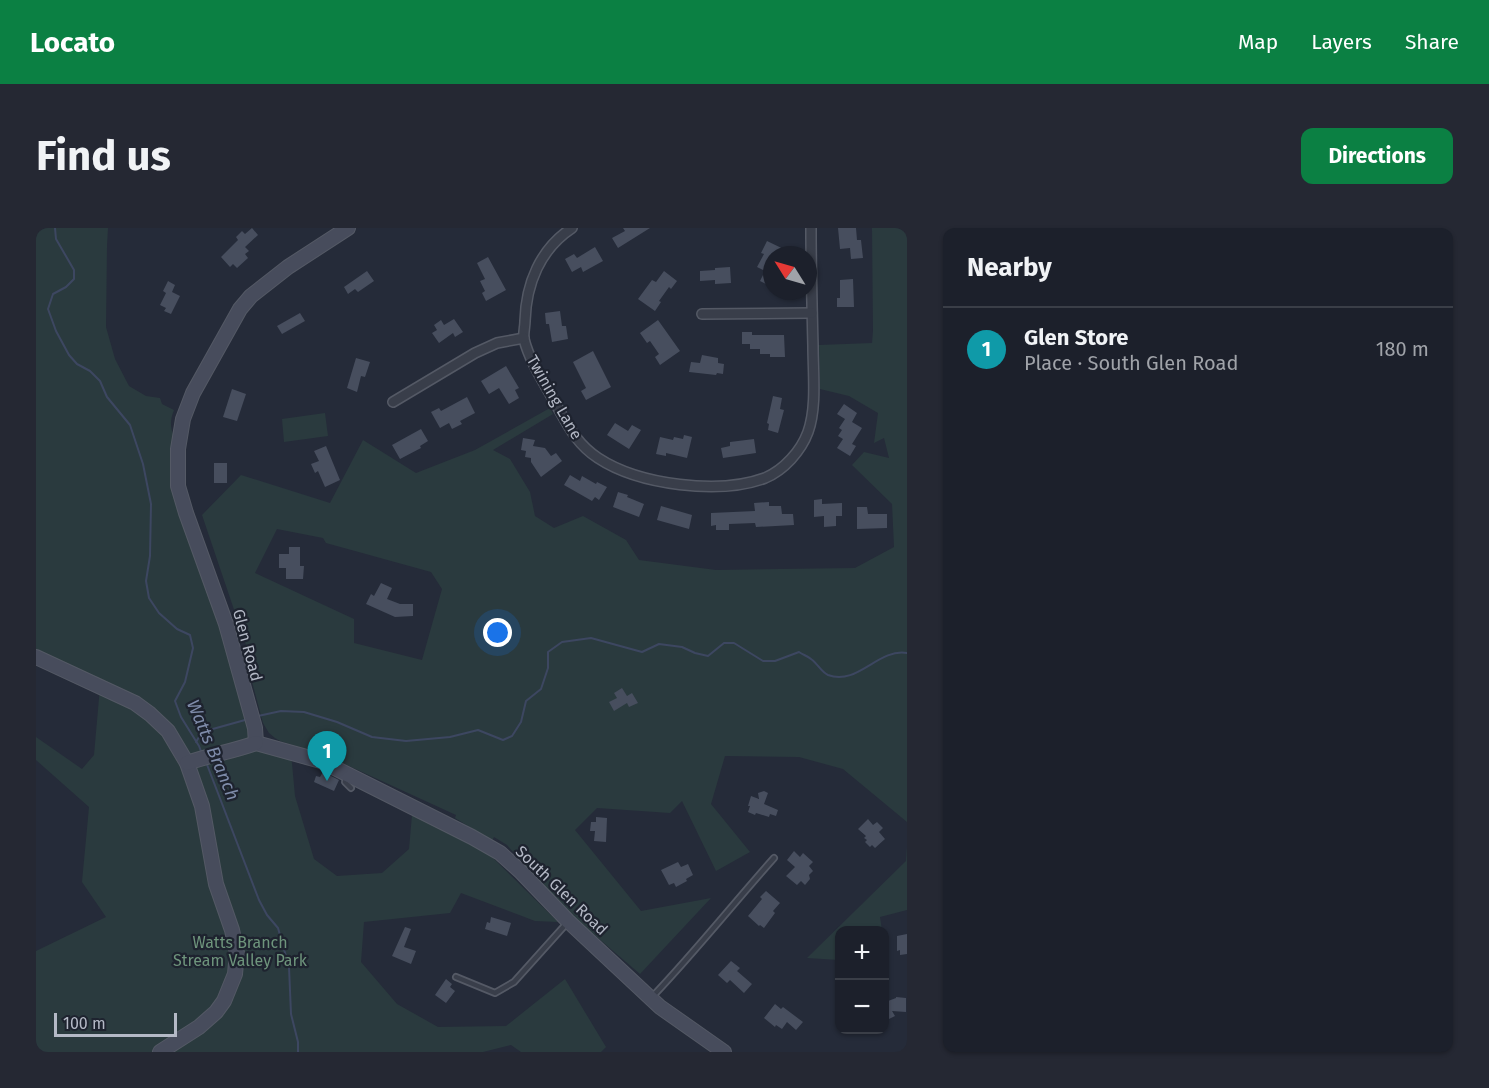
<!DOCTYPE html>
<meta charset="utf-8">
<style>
:root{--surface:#1c202b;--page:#252833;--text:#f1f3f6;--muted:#a0a3a9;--line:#3a3e47;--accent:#0b8043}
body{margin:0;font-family:"Fira Sans",sans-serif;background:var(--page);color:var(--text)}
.controls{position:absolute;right:18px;bottom:18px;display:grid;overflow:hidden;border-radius:12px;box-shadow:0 2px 4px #0004}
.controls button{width:54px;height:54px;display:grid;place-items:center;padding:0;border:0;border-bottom:2px solid var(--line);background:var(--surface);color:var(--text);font:30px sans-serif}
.compass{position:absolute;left:727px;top:18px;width:54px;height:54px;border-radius:50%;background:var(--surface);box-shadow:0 2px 4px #0004;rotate:307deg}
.scale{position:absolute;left:18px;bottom:15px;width:123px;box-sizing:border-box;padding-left:6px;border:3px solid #b4b9c6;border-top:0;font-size:16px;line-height:21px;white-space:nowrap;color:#b4b9c6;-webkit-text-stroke:4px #1e232f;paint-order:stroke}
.you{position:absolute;left:462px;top:405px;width:21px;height:21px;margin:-15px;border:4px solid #fff;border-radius:50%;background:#1a73e8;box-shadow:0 0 0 9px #1a73e833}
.badge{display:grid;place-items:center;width:39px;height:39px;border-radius:50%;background:var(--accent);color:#fff;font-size:20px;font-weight:700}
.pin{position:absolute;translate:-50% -50px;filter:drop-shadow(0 2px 3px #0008)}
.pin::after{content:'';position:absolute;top:32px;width:21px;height:18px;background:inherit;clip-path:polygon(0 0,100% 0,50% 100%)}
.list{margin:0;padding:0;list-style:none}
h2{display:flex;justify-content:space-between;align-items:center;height:78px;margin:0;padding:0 24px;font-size:26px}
h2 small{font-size:20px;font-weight:400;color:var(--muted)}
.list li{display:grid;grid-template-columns:39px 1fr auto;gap:18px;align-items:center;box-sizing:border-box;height:84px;padding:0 24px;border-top:2px solid var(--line)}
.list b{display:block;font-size:22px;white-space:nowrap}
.list p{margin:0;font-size:20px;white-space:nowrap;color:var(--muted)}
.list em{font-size:20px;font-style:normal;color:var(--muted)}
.map{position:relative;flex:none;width:871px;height:824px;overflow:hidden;border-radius:12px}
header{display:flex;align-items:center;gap:36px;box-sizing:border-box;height:84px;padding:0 30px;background:var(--accent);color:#fff}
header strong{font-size:28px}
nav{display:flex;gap:33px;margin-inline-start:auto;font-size:21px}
.intro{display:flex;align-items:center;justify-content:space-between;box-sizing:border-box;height:144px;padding:0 36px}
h1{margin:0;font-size:42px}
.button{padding:15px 27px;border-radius:12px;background:var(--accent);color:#fff;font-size:21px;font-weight:700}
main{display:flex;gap:36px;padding:0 36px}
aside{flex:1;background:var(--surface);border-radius:12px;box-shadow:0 2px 4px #0004}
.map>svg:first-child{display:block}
</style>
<header>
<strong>Locato</strong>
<nav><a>Map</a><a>Layers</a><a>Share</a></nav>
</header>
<div class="intro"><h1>Find us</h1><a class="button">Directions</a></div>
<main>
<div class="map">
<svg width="871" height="824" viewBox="0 0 871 824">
<rect width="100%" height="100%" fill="#252b39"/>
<g fill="#2a3a3e" fill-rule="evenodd">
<path d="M0 0H72L71 18 70 99 79 131 93 158 110 168 124 170 126 176 138 182C130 202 140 206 142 224 143 236 142 247 142 258L220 515 255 525 259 568 278 631 301 648 346 645 373 621 376 587 453 626 522 694 499 693 425 665 414 685 328 694 325 734 361 776 402 799 470 798 529 751 570 819 565 824H485L475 817 447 824H0V723L70 689 46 654 53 579 0 532V509L46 541 58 527 64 459 0 427Z"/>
<path d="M836 0H871V594L807 541 763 529 689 528 675 576 714 624 680 643 646 573 634 585 561 580 539 602 605 683 675 670 604 746 527 680 471 617 458 609 456 613 419 590 420 587 289 527 244 513 239 510 233 505 227 495 208 424 212 423 166 287 205 247 294 275 327 212 380 245 439 222 514 180 517 186 457 222 474 231 494 264 499 288 518 300 547 288 590 312 603 332 680 342 819 340 858 319 856 276 816 237 828 224 853 230 848 210 838 215 842 185 813 168 784 161 783 117 836 115 837 103ZM241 301 287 310 290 315 395 344 406 361 386 432 318 415V391L219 345Z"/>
<polygon points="289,185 292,208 248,214 246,191"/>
<polygon points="871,618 871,682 844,689 846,702 804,702 803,732 771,730 870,633"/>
</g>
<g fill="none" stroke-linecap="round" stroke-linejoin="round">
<g stroke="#3d4761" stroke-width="2">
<polyline points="19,0 20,11 38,42 38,51 30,59 17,66 12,81 20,103 33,127 41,136 54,143 64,153 71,169 94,197 107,236 115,276 114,328 110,353 113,370 123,385 141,401 154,407 157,420 149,454 139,473 145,489 163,518 166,526"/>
<path d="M222 488 245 483 268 484 301 494 336 509 370 513 414 509 442 502 467 512 476 508 485 494 490 473 505 461 512 440V424L526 414 555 410 606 424 623 416 646 419 659 425 672 428 688 415H698L727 433H739L763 424C767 427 772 428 775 431 782 436 785 444 792 447 822 458 842 420 871 425"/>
<polyline points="160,514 166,504 209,492"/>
<polyline points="170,534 223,672 231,687 242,700 253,739 255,786 262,814 262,824"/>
</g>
</g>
<g fill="#474e5e">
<polygon points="216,0 222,7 209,19 213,23 209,26 212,30 201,40 197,36 194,39 185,29 202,12 200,9 206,3 209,6"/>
<polygon points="587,0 614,0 582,20 576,10 589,3"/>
<polygon points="802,0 820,0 821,12 825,12 827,30 815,31 814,20 804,21"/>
<polygon points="731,13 760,27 736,27 736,59 724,53 729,43 721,39 728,26 725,25"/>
<polygon points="559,19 567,33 547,44 545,39 536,44 529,31 538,26 541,30"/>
<polygon points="452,29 470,62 450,73 446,65 449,63 444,53 449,51 441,35"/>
<polygon points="694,39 695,55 679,56 679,52 664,53 664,43 679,42 679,40"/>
<polygon points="331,43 338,53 322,64 319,61 312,66 308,59"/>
<polygon points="628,43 641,53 635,61 633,59 623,73 625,74 619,83 602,71 616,52 620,54"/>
<polygon points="817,51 818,79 801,79 801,70 804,70 804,52"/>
<polygon points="132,53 139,57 136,64 144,68 135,86 128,83 130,80 124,77 130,65 127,63"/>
<polygon points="524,83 526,98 530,98 532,111 516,114 513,96 510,96 509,85"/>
<polygon points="264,85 269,93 246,106 241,98"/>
<polygon points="418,91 427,104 419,109 417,105 403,115 396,105 401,102 398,97 405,92 408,97"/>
<polygon points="622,92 644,123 624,137 619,129 623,126 614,113 611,115 604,105"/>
<polygon points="706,104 716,104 716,107 748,107 749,129 734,129 734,126 724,126 724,121 714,121 714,116 706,116"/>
<polygon points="557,123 575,159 550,172 545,163 550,160 537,134"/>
<polygon points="666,127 682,130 682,135 688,136 687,146 681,145 680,147 653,144 655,134 664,135"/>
<polygon points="320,130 334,134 329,149 325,148 321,164 311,160"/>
<polygon points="470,138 483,160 479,162 483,170 473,176 463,160 453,166 445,153"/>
<polygon points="196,161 210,166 201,193 187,189"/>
<polygon points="737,168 746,170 744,181 748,182 742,205 732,202 733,196 731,195"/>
<polygon points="431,169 439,185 424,193 426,196 416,201 413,195 404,200 395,184 403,180 405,183"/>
<polygon points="808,176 821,185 816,194 826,200 816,216 820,218 814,228 801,220 807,211 802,208 806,202 803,200 809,191 801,186"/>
<polygon points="579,195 592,203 596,197 605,202 593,221 571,207"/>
<polygon points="385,201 392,213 384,218 385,220 364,231 356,217"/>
<polygon points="648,207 656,209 651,230 630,225 630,228 620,226 624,209 637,212 638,209 647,211"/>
<polygon points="487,210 499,212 497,218 509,220 515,228 520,225 526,233 505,249 495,234 495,230 489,229 490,223 485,222"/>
<polygon points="718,211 720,225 687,230 685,220 694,218 694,214"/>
<polygon points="290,218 304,252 289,259 282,243 279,245 275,236 283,233 278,223"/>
<rect x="178" y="235" width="13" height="20"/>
<polygon points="534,247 544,253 546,248 560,256 561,254 571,259 563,272 559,269 556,273 528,257"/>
<polygon points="582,264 592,267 591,269 608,276 603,289 577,279"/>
<polygon points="786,271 786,276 806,275 806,288 800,288 800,298 788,299 788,288 778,289 778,272"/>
<polygon points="733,274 733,278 745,278 746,286 757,286 758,297 720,299 719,295 693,296 693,302 680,302 680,297 675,298 675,285 719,283 718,275"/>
<polygon points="625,278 656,287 653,301 621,292"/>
<polygon points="821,279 831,279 832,286 851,286 851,300 821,301"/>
<polygon points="253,319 264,319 264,338 268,338 267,351 250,351 250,340 243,340 243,326 253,326"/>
<polygon points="345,355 356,360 351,371 364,376 377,376 377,388 359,389 330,376 335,366 338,368"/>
<polygon points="586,460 591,468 596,465 602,475 593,479 591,475 578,483 573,474 581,470 578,465"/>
<polygon points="287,544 303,552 298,563 278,554 280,548 284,549"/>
<polygon points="728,563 732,565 728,576 742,582 740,588 734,586 733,589 720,585 719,587 712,584 714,578 712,578 715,568 723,571 722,565"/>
<polygon points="560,589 571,590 570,614 558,613 559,603 554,603 555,594 560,594"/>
<polygon points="832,591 837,597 841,594 847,600 843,604 849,611 839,620 836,617 834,619 829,614 831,612 828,610 830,608 822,601"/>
<polygon points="758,623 764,629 767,625 777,634 773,638 777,643 773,647 774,651 769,657 765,653 761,657 750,648 759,639 751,632"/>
<polygon points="642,634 645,639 652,636 657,647 650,651 651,653 640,659 638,655 633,657 625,642"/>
<polygon points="730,663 744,675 737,683 739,685 728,700 724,697 723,698 712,688 726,671 724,669"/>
<polygon points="455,689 475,695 471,708 449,701 451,694 454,695"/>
<polygon points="369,699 375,701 368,719 380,723 375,736 356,728"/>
<polygon points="871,706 871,726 864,727 864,722 861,723 861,708"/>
<polygon points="695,733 704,740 701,743 716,756 708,765 694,752 691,755 682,747"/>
<polygon points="410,751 416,756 414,759 419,763 410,775 399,767"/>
<polygon points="849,767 852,773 860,770 860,769 870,770 870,784 856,783 859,788 849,793"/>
<polygon points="739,776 745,781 747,779 767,794 760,802 751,794 746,801 740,797 739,799 728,790"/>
</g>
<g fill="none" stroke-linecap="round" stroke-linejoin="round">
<g stroke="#545965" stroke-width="8">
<g id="service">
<polyline points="311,548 309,554 315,560"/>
<polyline points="420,749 459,765 478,754 531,695"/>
<path d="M617 768C659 724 697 676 738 630"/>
</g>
</g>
<g stroke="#545965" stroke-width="12">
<g id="minor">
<path d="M536 0C504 21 490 56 489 93 489 99 487 106 488 111 493 132 508 155 518 173 531 195 539 215 562 230 603 257 683 267 729 250 748 242 765 223 772 204 781 179 777 145 777 118 776 79 775 39 775 0"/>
<polyline points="666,86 776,85"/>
<polyline points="357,174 439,125 461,115 488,110"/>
</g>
</g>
<g stroke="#545965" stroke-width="16">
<g id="secondary">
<polyline points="0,429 99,475 114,486 132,503 151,535 166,578 180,656 196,702 201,725 199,746 188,773 180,784 163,799 124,824"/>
<polyline points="220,515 219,500 190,396 150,285 142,258 142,221 147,191 157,165 204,81 215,68 252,39 312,0"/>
<polyline points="220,515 285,533 436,609 464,625 484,643 532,693 624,779 688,824"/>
<path d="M151 535C174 527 198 523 220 515"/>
</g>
</g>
<use href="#service" stroke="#393e4a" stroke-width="4.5"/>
<use href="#minor" stroke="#393e4a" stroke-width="9"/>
<use href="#secondary" stroke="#474c5c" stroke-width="14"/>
</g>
<g text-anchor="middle" stroke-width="4.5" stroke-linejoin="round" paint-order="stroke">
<g font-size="16" fill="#b4b9c6" stroke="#1e232f">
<text transform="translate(519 169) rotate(60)" y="6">Twining Lane</text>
<text transform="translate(212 417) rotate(75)" y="6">Glen Road</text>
<text transform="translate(526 662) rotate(44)" y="6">South Glen Road</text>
</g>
<g font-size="16" fill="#6e947c" stroke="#1e232f">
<text x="204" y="720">Watts Branch<tspan x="204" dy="18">Stream Valley Park</tspan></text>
</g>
<g font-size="18" font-style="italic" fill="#7f8caa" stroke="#1e232f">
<text transform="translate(177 522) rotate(67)" y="6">Watts Branch</text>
</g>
</g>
</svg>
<div class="controls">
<button>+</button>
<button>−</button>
</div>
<svg class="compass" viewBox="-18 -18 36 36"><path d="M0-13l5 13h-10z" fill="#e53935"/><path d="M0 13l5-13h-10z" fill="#a0a3a9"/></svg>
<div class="scale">100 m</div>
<div class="you"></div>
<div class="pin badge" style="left:291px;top:553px;background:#0f9aa8">1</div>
</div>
<aside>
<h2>Nearby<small></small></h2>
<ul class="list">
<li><span class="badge" style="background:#0f9aa8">1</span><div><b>Glen Store</b><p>Place · South Glen Road</p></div><em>180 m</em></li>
</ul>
</aside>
</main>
